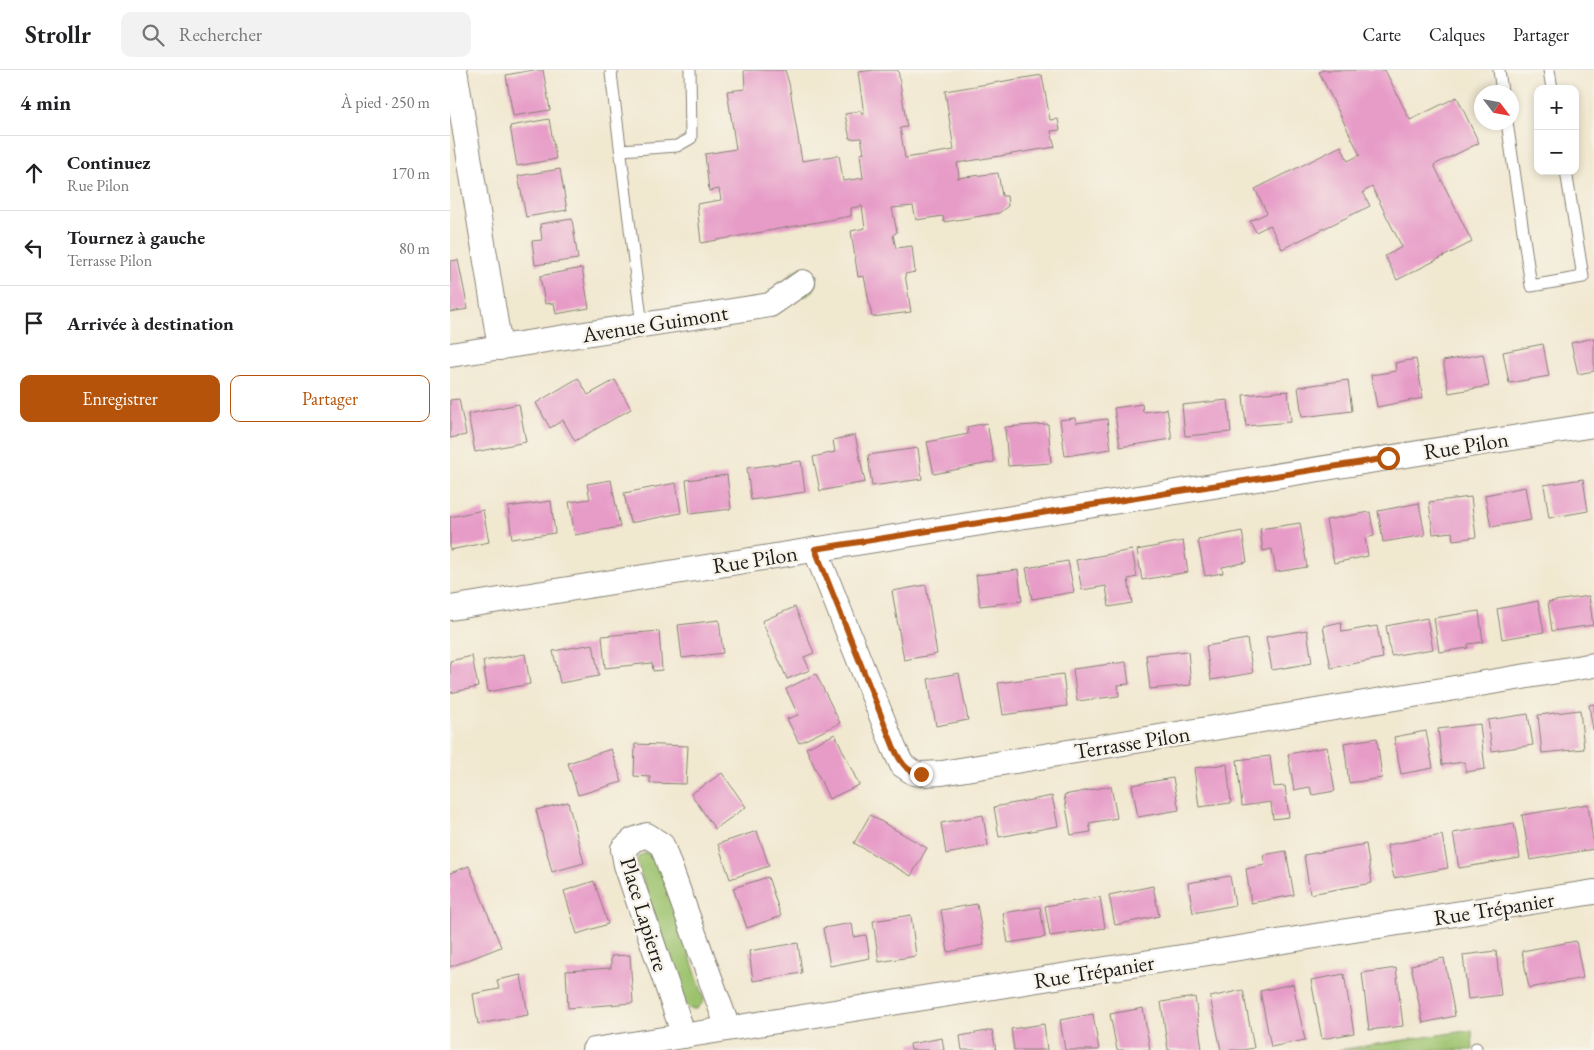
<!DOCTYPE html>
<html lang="fr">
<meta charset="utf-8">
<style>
:root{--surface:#fff;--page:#f2f2f2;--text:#202124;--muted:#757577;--line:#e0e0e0;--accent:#b45309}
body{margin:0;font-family:"EB Garamond",serif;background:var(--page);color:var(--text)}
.controls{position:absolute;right:15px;top:15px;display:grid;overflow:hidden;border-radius:10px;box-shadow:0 2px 8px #0003}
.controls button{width:45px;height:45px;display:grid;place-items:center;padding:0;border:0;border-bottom:1px solid var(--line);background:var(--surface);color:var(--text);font:25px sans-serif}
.compass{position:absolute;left:1024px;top:15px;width:45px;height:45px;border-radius:50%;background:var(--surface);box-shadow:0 2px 8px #0003;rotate:122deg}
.stop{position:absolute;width:15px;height:15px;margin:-11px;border:4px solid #b45309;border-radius:50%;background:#fff}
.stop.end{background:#b45309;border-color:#fff;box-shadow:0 1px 5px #0008}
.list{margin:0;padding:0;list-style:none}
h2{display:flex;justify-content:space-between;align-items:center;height:65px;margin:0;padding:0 20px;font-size:21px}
h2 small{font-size:16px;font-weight:400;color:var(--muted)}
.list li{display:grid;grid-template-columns:32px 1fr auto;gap:15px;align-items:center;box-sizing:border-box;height:75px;padding:0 20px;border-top:1px solid var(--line)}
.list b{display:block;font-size:19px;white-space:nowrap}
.list p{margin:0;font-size:16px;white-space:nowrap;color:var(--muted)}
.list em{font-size:16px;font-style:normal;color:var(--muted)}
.actions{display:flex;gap:10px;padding:15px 20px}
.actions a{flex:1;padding:11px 0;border:1px solid var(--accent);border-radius:10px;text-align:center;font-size:18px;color:var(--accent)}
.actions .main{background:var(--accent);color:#fff}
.icon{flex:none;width:28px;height:28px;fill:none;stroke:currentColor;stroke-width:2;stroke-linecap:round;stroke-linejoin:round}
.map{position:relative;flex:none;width:1144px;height:980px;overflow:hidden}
header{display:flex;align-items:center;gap:30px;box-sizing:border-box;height:70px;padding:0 25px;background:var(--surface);border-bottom:1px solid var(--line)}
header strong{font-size:24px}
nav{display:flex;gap:28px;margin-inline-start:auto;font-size:18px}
.search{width:350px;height:45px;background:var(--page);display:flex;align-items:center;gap:12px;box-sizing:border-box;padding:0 18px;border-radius:10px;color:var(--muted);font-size:19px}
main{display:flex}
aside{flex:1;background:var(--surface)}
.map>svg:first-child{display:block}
</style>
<header>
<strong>Strollr</strong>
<div class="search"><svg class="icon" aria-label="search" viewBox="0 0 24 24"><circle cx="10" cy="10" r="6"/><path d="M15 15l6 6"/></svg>Rechercher</div>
<nav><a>Carte</a><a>Calques</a><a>Partager</a></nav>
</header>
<main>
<aside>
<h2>4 min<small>À pied · 250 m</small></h2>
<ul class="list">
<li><svg class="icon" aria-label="ahead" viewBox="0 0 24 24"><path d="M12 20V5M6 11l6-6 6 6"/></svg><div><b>Continuez</b><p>Rue Pilon</p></div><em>170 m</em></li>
<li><svg class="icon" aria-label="left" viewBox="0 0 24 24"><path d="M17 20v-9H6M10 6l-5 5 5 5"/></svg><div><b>Tournez à gauche</b><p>Terrasse Pilon</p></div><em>80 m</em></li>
<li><svg class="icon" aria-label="arrive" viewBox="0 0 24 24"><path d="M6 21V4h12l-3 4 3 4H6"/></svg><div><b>Arrivée à destination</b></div></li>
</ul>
<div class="actions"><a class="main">Enregistrer</a><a>Partager</a></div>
</aside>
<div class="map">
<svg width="1144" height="980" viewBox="0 0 1144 980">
<rect width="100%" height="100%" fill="#f7f3e8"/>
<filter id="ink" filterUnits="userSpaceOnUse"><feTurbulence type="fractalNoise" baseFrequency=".02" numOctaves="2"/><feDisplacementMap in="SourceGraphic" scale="10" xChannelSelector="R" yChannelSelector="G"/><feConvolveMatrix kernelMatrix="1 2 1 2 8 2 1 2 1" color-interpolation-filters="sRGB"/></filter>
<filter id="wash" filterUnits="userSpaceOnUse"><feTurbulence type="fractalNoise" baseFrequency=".0096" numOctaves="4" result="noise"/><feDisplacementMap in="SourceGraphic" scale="20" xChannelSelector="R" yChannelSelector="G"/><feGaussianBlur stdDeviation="1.12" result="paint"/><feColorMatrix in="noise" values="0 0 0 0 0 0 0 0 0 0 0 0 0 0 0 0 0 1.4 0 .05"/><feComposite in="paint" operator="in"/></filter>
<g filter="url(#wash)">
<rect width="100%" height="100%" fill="#f1e8d0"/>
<g fill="#9cc26d" stroke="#5c6f44">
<path d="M351 198C372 201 370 227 349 227L337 209 343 201Z"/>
<polygon points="195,783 199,783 207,789 253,925 254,931 247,939 240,939 234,933 187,792 188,787"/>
<polygon points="1022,960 1023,980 888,980"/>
</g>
<g id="blocks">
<g fill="#e79cc8">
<polygon points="83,0 93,0 100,40 63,46 56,5"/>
<polygon points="294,0 335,0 339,13 352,91 389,85 393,111 413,108 410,84 414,83 411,68 400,69 395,44 411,41 412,45 414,44 408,2 424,0 448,0 457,57 450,58 455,88 504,80 495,21 592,5 600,50 608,49 610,60 601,61 605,77 507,93 509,106 507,108 548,103 552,126 557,126 558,136 549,143 494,152 493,146 466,150 463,136 442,138 447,162 443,165 446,178 462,176 465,202 455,204 461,242 422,247 414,206 408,207 401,161 415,158 412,136 401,138 401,146 251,173 247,134 271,130 269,119 259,121 255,84 286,79 277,21 295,19"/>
<polygon points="873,0 935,0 960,50 1007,27 1029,73 984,95 1022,172 947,210 935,186 952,177 922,117 913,122 920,136 832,179 820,155 806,162 800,151 817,143 805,119 891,76 898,91 910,85 869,2"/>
<polygon points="99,49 106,89 67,96 60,56"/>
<polygon points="110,99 117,140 76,147 68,106"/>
<polygon points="122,149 128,189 85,195 82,171 92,170 90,154"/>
<polygon points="8,190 18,239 0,242 0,191"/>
<polygon points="132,198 139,238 106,244 104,233 95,234 90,206"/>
<polygon points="1144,268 1144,301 1128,304 1121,273"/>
<polygon points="1093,274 1099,306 1059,313 1053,282"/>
<polygon points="1033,284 1039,316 999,323 993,291"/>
<polygon points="966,289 973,328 927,337 921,305 946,301 945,293"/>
<polygon points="128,308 138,325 165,310 181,339 125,371 113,350 100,358 86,333"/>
<polygon points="898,310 902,341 852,347 848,317"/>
<polygon points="838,321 841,352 796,356 793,325"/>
<polygon points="9,329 16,365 0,368 0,330"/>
<polygon points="778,330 781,362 735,366 732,335"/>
<polygon points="69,334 76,372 25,382 18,344"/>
<polygon points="692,334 693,342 717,339 722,369 670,377 664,338"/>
<polygon points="625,348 626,353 657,349 661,379 615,386 610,350"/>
<polygon points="537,353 544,392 484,404 477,372 518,364 517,357"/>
<polygon points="598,354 601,393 558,396 555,357"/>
<polygon points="405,365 415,412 370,421 363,387 385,382 383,370"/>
<polygon points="468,378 472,409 422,416 418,385"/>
<polygon points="351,391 355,422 301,430 297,398"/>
<polygon points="277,405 281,439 240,444 236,410"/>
<polygon points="1133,409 1138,441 1099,448 1094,415"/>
<polygon points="161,410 170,457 125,465 119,432 140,429 137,414"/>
<polygon points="226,413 231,443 180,453 174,423"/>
<polygon points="1075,417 1081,450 1041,457 1035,425"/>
<polygon points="1021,427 1026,467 1003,470 1002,462 983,464 979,432"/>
<polygon points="101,431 105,463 62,469 58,437"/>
<polygon points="969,433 975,465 933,472 928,441"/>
<polygon points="33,440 39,472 0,480 0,447"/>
<polygon points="920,442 924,466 915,468 918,486 884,493 876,450"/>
<polygon points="850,453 857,497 826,502 822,479 813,481 810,459"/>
<polygon points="792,461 797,492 772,497 773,503 755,506 748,470"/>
<polygon points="733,471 738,502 692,510 687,480"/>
<polygon points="682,480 687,507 678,509 682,533 659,537 656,516 632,520 626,490"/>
<polygon points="618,491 624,522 582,529 576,498"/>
<polygon points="568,500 572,531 530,536 526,505"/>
<polygon points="476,515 487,584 454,590 442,521"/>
<polygon points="1139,526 1143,555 1102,561 1098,532"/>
<polygon points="1088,531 1094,562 1052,569 1047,539"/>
<polygon points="345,537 364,583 354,587 360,600 337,609 312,551"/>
<polygon points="1029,541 1033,572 1018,574 1018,578 989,582 984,548"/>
<polygon points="977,548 983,579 941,586 936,556"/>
<polygon points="269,550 273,583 232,588 228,555"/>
<polygon points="891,552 892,562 927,556 933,588 881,598 873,556"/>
<polygon points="857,560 862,593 822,600 816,567"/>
<polygon points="209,561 212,600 203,601 202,593 155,598 152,566"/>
<polygon points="797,569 803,603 761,610 756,576"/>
<polygon points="143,574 149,606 110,613 103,581"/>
<polygon points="738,581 741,615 700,619 696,585"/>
<polygon points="75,584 80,614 38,622 33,591"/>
<polygon points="22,586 28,617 0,623 0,591"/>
<polygon points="676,592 679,614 668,615 669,626 627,631 623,599"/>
<polygon points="509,603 518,650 486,656 478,609"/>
<polygon points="366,604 390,653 349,673 337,649 348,645 336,619"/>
<polygon points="613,604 617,636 553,645 548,613"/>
<polygon points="1144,634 1144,660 1143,660 1139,635"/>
<polygon points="1130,640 1134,679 1092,683 1088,645"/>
<polygon points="1078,644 1083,675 1042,681 1038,650"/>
<polygon points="1030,654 1035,699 1016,702 1014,692 992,695 988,659"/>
<polygon points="976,661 983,698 951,704 944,667"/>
<polygon points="385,664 409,715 379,729 356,678"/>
<polygon points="927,668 932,708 899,713 894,673"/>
<polygon points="185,674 238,676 236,714 200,713 200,707 184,706"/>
<polygon points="877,677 885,721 862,725 860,717 844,720 838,684"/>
<polygon points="161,679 172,712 128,725 118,693"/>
<polygon points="820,686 824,717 835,716 839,747 823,749 821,732 792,736 787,690"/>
<polygon points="777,694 781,733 749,737 744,698"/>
<polygon points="272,703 296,737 265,759 241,724"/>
<polygon points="723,708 729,740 688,747 682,715"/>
<polygon points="661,716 667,748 639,753 641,762 621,765 614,725"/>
<polygon points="602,726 608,756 549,767 544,737"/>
<polygon points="118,732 134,793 102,802 86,740"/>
<polygon points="1138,734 1144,779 1080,790 1072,745"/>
<polygon points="420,745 477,778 461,806 404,773"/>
<polygon points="533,745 538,776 496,784 491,753"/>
<polygon points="1064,753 1070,788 1009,798 1003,763"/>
<polygon points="307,761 319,796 280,809 268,774"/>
<polygon points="992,765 998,798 944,808 937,775"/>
<polygon points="916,774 922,813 860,824 854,785"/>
<polygon points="836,781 844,825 801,833 796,799 815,795 813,785"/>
<polygon points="19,796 51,877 0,897 0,803"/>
<polygon points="780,806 785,835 743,843 738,813"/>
<polygon points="318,807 331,846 297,858 283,818"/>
<polygon points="144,811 158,854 127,864 114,821"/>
<polygon points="703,816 709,846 665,855 659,825"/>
<polygon points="650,827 655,858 600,866 595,836"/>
<polygon points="527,834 534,875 498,882 491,840"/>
<polygon points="590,837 595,867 558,873 553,843"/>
<polygon points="461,845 466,886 429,892 423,851"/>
<polygon points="402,853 404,867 416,865 420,888 380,896 373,858"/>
<polygon points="1126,871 1133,908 1079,918 1072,881"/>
<polygon points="348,873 352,903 303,911 299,881"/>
<polygon points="1046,881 1051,925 1018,929 1013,885"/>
<polygon points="180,885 183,933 118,938 116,901 161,898 161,886"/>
<polygon points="994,888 1005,946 973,953 961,895"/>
<polygon points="946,898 953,956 919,960 912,903"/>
<polygon points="894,904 904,963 872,969 861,910"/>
<polygon points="71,905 78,945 28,954 23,924 49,919 47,910"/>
<polygon points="843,914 855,970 821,977 810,921"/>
<polygon points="793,920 804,978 793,980 771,980 760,927"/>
<polygon points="745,927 752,980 718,980 711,932"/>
<polygon points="693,938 700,980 667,980 660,944"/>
<polygon points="643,944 649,980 615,980 610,950"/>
<polygon points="594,954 597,980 564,980 561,959"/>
<polygon points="542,960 546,980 512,980 510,966"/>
<polygon points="492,968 494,980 461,980 460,974"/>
</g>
</g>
</g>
<g filter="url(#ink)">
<use href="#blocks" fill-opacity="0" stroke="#868276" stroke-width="1"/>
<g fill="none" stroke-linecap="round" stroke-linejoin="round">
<g stroke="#868276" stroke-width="13">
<g id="lane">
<polyline points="163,0 161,3 192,256"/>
<polyline points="1049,0 1052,22"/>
<polyline points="1099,0 1102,19"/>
<polyline points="1057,52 1081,216 1133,207 1116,101"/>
<polyline points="171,80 227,76 241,68 240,0"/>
<polyline points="1026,978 1026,980"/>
</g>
</g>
<g stroke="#868276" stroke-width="26">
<g id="street">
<polyline points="5,0 50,278"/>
<polyline points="0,285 320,235 353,212"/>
<polyline points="365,479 444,678 452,695 464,703 471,704 492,703 1144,595"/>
<polyline points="0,538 1144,355"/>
<polyline points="234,966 176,795 173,779 183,770 197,765 212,775 278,958"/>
<polyline points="144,980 1144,822"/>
</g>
</g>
<use href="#lane" stroke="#fff" stroke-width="11"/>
<use href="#street" stroke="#fff" stroke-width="24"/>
</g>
</g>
<g fill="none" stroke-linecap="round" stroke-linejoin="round" filter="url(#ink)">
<path stroke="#b45309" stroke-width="6" d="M471 704C456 702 450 691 444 678L365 479 938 388"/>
</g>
<g text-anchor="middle" stroke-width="5" stroke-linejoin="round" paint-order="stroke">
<g font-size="22" fill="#1c1c1c" stroke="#f7f3e8">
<text transform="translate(205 253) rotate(-9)" y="8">Avenue Guimont</text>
<text transform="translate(1016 375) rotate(-9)" y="8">Rue Pilon</text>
<text transform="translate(305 489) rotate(-9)" y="8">Rue Pilon</text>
<text transform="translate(682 672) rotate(-9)" y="8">Terrasse Pilon</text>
<text transform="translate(1044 838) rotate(-9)" y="8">Rue Trépanier</text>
<text transform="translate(195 844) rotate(73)" y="8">Place Lapierre</text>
<text transform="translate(644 901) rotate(-9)" y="8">Rue Trépanier</text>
</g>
</g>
</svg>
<div class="controls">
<button>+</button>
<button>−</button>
</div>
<svg class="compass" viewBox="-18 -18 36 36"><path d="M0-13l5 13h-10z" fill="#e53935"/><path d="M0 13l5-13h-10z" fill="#757577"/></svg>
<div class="stop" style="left:938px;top:388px"></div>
<div class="stop end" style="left:471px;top:704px"></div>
</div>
</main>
